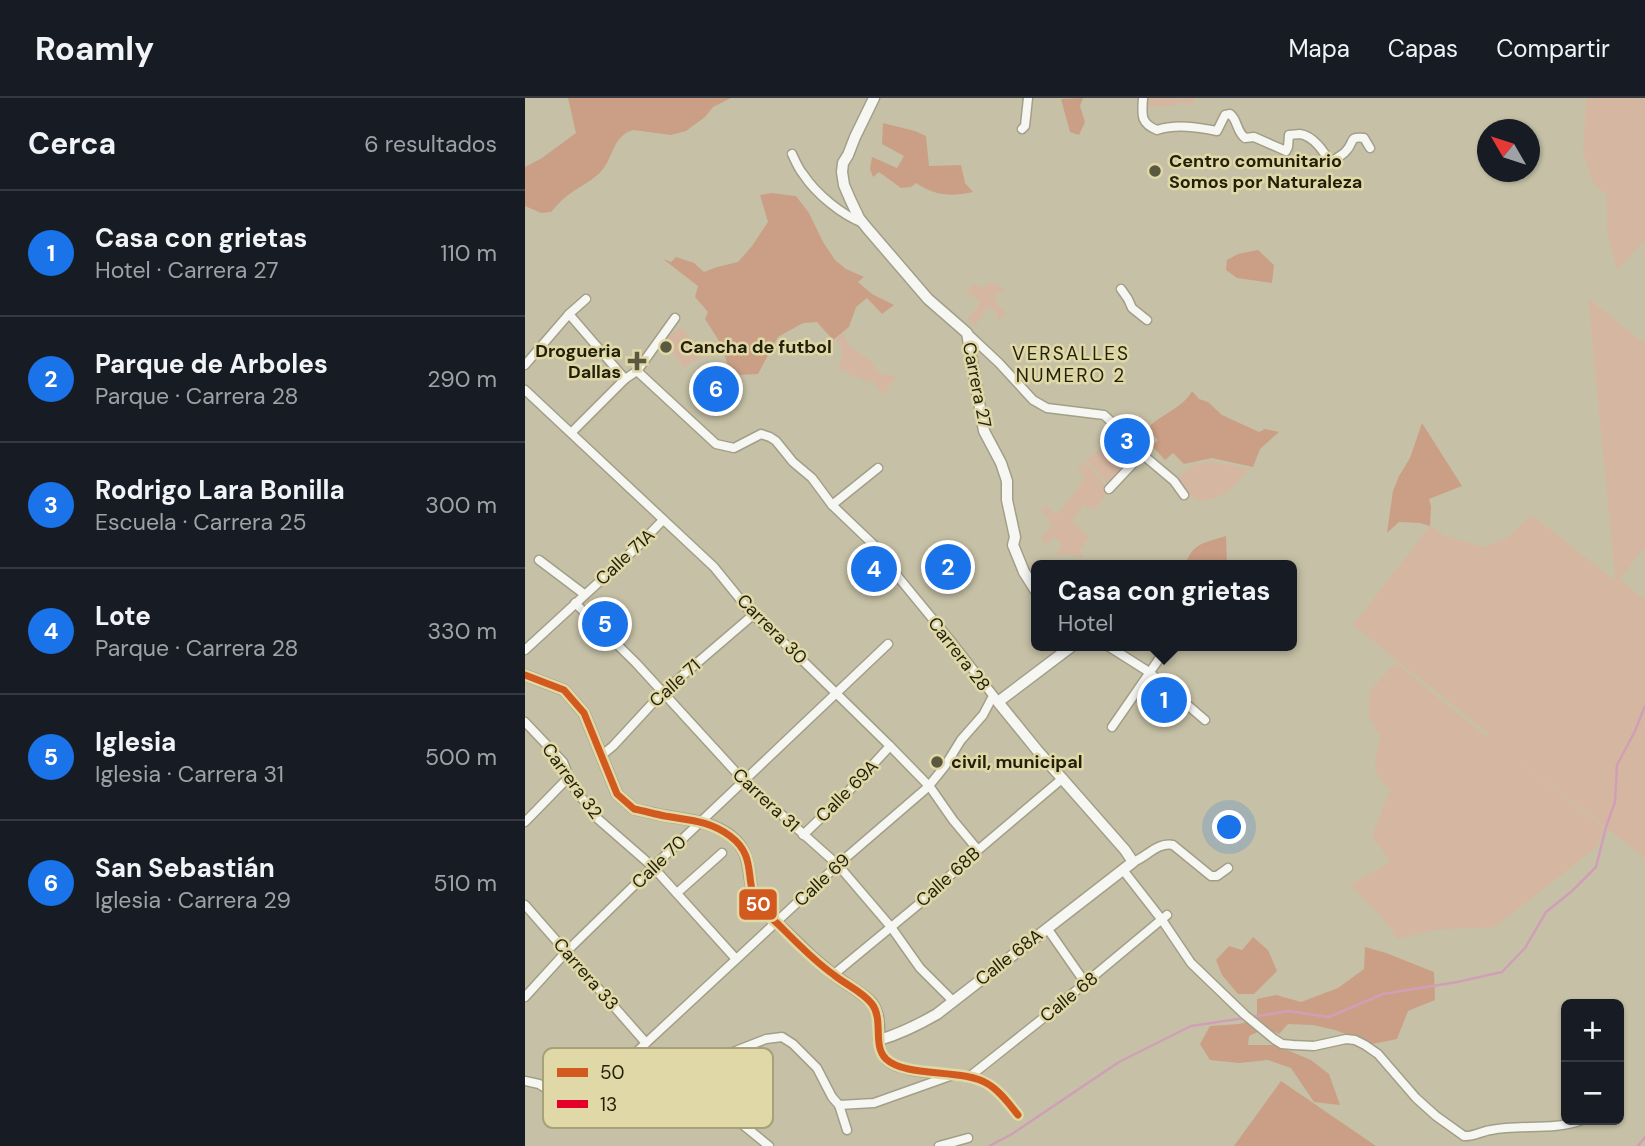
<!DOCTYPE html>
<html lang="es">
<meta charset="utf-8">
<style>
:root{--surface:#171b24;--page:#242831;--text:#f1f3f6;--muted:#9ea1a6;--line:#363941;--accent:#1a73e8}
body{margin:0;font-family:"DM Sans",sans-serif;background:var(--page);color:var(--text)}
.controls{position:absolute;right:21px;bottom:21px;display:grid;overflow:hidden;border-radius:10px;box-shadow:0 2px 5px #0004}
.controls button{width:63px;height:63px;display:grid;place-items:center;padding:0;border:0;border-bottom:2px solid var(--line);background:var(--surface);color:var(--text);font:35px sans-serif}
.compass{position:absolute;left:952px;top:21px;width:63px;height:63px;border-radius:50%;background:var(--surface);box-shadow:0 2px 5px #0004;rotate:309deg}
.you{position:absolute;left:705px;top:730px;width:24px;height:24px;margin:-18px;border:5px solid #fff;border-radius:50%;background:#1a73e8;box-shadow:0 0 0 10px #1a73e833}
.badge{display:grid;place-items:center;width:46px;height:46px;border-radius:50%;background:var(--accent);color:#fff;font-size:23px;font-weight:700}
.pin{position:absolute;translate:-50% -50%;border:4px solid #fff;box-shadow:0 2px 7px #0006}
.popup{position:absolute;left:506px;top:462px;width:266px;height:91px;box-sizing:border-box;display:grid;place-content:center;border-radius:10px;background:var(--surface);filter:drop-shadow(0 2px 5px #0005);font-size:23px;white-space:nowrap;color:var(--muted)}
.popup b{font-size:26px;color:var(--text)}
.popup::after{content:'';position:absolute;left:50%;top:100%;margin-left:-14px;border:14px solid transparent;border-top-color:var(--surface)}
.list{margin:0;padding:0;list-style:none}
h2{display:flex;justify-content:space-between;align-items:center;height:91px;margin:0;padding:0 28px;font-size:30px}
h2 small{font-size:23px;font-weight:400;color:var(--muted)}
.list li{display:grid;grid-template-columns:46px 1fr auto;gap:21px;align-items:center;box-sizing:border-box;height:126px;padding:0 28px;border-top:2px solid var(--line)}
.list b{display:block;font-size:26px;white-space:nowrap}
.list p{margin:0;font-size:23px;white-space:nowrap;color:var(--muted)}
.list em{font-size:23px;font-style:normal;color:var(--muted)}
.map{position:relative;flex:none;width:1120px;height:1048px;overflow:hidden}
header{display:flex;align-items:center;gap:42px;box-sizing:border-box;height:98px;padding:0 35px;background:var(--surface);border-bottom:2px solid var(--line)}
header strong{font-size:33px}
nav{display:flex;gap:38px;margin-inline-start:auto;font-size:24px}
main{display:flex}
aside{flex:1;background:var(--surface)}
.map>svg:first-child{display:block}
</style>
<header>
<strong>Roamly</strong>
<nav><a>Mapa</a><a>Capas</a><a>Compartir</a></nav>
</header>
<main>
<aside>
<h2>Cerca<small>6 resultados</small></h2>
<ul class="list">
<li><span class="badge">1</span><div><b>Casa con grietas</b><p>Hotel · Carrera 27</p></div><em>110 m</em></li>
<li><span class="badge">2</span><div><b>Parque de Arboles</b><p>Parque · Carrera 28</p></div><em>290 m</em></li>
<li><span class="badge">3</span><div><b>Rodrigo Lara Bonilla</b><p>Escuela · Carrera 25</p></div><em>300 m</em></li>
<li><span class="badge">4</span><div><b>Lote</b><p>Parque · Carrera 28</p></div><em>330 m</em></li>
<li><span class="badge">5</span><div><b>Iglesia</b><p>Iglesia · Carrera 31</p></div><em>500 m</em></li>
<li><span class="badge">6</span><div><b>San Sebastián</b><p>Iglesia · Carrera 29</p></div><em>510 m</em></li>
</ul>
</aside>
<div class="map">
<svg width="1120" height="1048" viewBox="0 0 1120 1048">
<rect width="100%" height="100%" fill="#c6c1a6"/>
<g fill="#d5b7a1">
<polygon points="621,0 639,0 640,2 641,0 671,0 668,6 651,5 650,8 621,9"/>
<polygon points="1061,0 1120,0 1120,142 1092,172 1082,134 1082,97 1068,85 1058,54"/>
<polygon points="449,185 457,190 462,186 469,185 480,191 480,193 476,193 470,198 471,205 481,215 474,223 470,213 462,209 458,214 458,219 453,222 451,229 442,220 450,213 455,203 441,193"/>
<path d="M1063 200 1120 246V449L1095 481 1120 502V760L972 646 1079 730 1072 749 970 829 908 832 872 841 856 818 825 787 865 764 847 738 865 691C841 672 852 663 855 637L844 619V594L866 569 873 566 912 599 961 638 964 636 828 527 905 428 920 438 958 449 981 440 1007 417 1088 481 1090 480Z"/>
<polygon points="157,229 177,258 159,270 139,241"/>
<path d="M318 235 325 248 347 264 353 275 356 278 362 275 371 279 358 297C353 292 352 287 347 282L341 284 335 279H328L319 272 314 274 317 252 311 241Z"/>
<polygon points="577,349 598,374 585,388 562,362"/>
<polygon points="561,363 584,393 569,412 558,407 547,424 564,439 555,452 558,460 548,457 531,456 537,446 529,439 520,446 516,440 527,427 523,424 524,419 515,413 521,409 533,416 553,390 560,378 552,372"/>
<path d="M685 363 725 371C719 375 717 378 713 384 702 396 691 400 676 403L662 396 652 381 668 367Z"/>
</g>
<g fill="#ca9f85">
<path d="M43 0H206L188 9 180 19 161 33 146 37 108 32C88 38 89 57 78 71 70 82 53 89 42 98 36 102 31 109 26 114L16 115 0 108V69L17 60 51 35Z"/>
<polygon points="558,0 555,8 560,24 554,37 545,34 536,1"/>
<path d="M358 25 390 33 401 38 404 68 436 67 440 85 448 94C425 99 411 98 391 85L386 89 376 90 354 74 348 79 345 71 347 59 372 70 379 58 357 46Z"/>
<polygon points="246,95 271,98 284,115 298,144 310,162 321,171 339,179 333,184 347,196 369,207 357,216 342,200 331,209 324,229 308,242 292,224 278,225 253,239 233,276 214,277 202,266 198,249 180,221 183,214 170,199 173,188 138,161 146,164 151,159 169,165 179,174 192,169 213,164 227,148 243,124 235,97"/>
<polygon points="733,152 749,167 747,185 712,180 701,172 702,162 713,156"/>
<path d="M667 293 674 301 683 304 697 317 734 334 740 331 754 334 735 351 728 369 687 360 659 366 648 355 640 362 627 348 633 342 622 331C635 316 657 311 667 293Z"/>
<polygon points="897,325 937,388 904,401 906,409 905,428 895,425 874,424 862,435 868,393 874,378 885,360"/>
<path d="M701 438 702 467H660C668 444 680 445 701 438Z"/>
<polygon points="728,839 743,852 752,873 729,896 713,896 697,877 691,862 704,848 717,852"/>
<polygon points="840,849 861,855 909,874 910,902 883,913 872,941 847,946 810,932 788,927 763,926 754,936 741,930 724,938 723,947 750,947 786,962 804,976 815,1007 789,1004 766,970 743,962 714,965 685,962 675,946 685,928 714,926 732,922 732,901 751,897 776,904 813,890 839,871"/>
<polygon points="756,983 851,1048 709,1048"/>
</g>
<g fill="none" stroke-linecap="round" stroke-linejoin="round">
<g stroke="#d09fb7" stroke-width="2.5">
<polyline points="726,919 764,913 804,919 858,896 932,884 977,874 1000,850 1021,814 1047,793 1071,769 1081,729 1090,704 1092,667 1110,633 1120,608"/>
<polyline points="464,1048 487,1036 594,964 666,928 720,920"/>
<polyline points="1113,1048 1120,1039"/>
</g>
<g stroke="#a29f89" stroke-width="11">
<g id="minor">
<path d="M618 0C617 17 615 25 632 32 651 26 672 29 692 33L700 17 705 16C713 22 711 33 720 40L729 39 761 53 763 49 764 37C764 37 775 36 775 36 789 38 799 54 805 64 810 61 817 58 821 53 830 44 823 38 839 40L845 50"/>
<polyline points="497,31 500,28 503,0"/>
<path d="M267 56C270 62 273 70 278 76 291 96 317 117 338 125"/>
<polyline points="596,191 603,201 607,210 622,222"/>
<polyline points="44,216 100,281"/>
<polyline points="442,235 474,265 508,302 522,310 579,317 596,333 605,346 649,383 659,397"/>
<polyline points="0,267 44,216 61,201"/>
<polyline points="112,273 191,346 209,350 236,336 245,339 251,343 268,364 287,380 307,407 351,449 374,480 425,542 471,601"/>
<polyline points="0,292 189,469 228,517 269,554 365,648 405,689 428,722 453,752"/>
<polyline points="47,334 100,281 112,273 150,220"/>
<polyline points="584,391 617,356"/>
<polyline points="307,407 353,370"/>
<polyline points="14,462 59,496"/>
<polyline points="50,505 111,565 219,683 313,767 366,829 395,870 428,903"/>
<polyline points="583,548 624,574 680,622"/>
<polyline points="0,552 111,450 138,422"/>
<polyline points="0,624 38,664 41,671 42,681 73,721 128,769 211,861"/>
<polyline points="587,629 643,548"/>
<polyline points="77,657 88,648 137,595 228,517"/>
<polyline points="0,724 42,681"/>
<polyline points="278,737 321,696 365,648"/>
<path d="M608 764C622 759 632 744 648 747L686 778H692L703 770"/>
<path d="M598 772 637 822 666 865 720 917 749 941 757 946 768 947 789 948 821 941 830 942 840 947 853 956 891 1000 911 1018 939 1038C948 1039 957 1033 966 1032 996 1026 1029 1033 1057 1022"/>
<polyline points="152,795 197,755"/>
<polyline points="0,807 121,945"/>
<polyline points="522,830 561,886"/>
<polyline points="308,877 394,806 453,752 538,680"/>
<polyline points="0,899 41,854 128,769 363,546"/>
<path d="M354 942C355 949 356 956 361 962 382 981 436 971 462 985 475 992 484 1006 493 1017"/>
<polyline points="96,970 111,976 135,977 154,975 241,941 257,939 268,946 292,970 307,999 314,1007 322,1032"/>
<polyline points="154,975 244,1048"/>
<polyline points="444,979 517,921 642,817"/>
<polyline points="0,983 14,986 50,1008 57,1007 121,945 317,763 403,689 420,668 436,642 458,617 468,598"/>
<polyline points="314,1007 349,1005 425,978"/>
<polyline points="414,1048 443,1040"/>
</g>
</g>
<g stroke="#a29f89" stroke-width="13">
<g id="tertiary">
<polyline points="349,0 330,39 323,57 318,65 317,74 319,87 325,101 334,120 342,130 403,201 442,235 459,333 476,365 482,383 482,402 490,439 488,447 499,474 511,493"/>
<path d="M0 577 39 592 59 615 92 696 109 711C119 713 130 716 141 718 165 722 186 723 206 738 235 761 215 792 240 815 243 819 248 821 252 825 271 842 287 861 308 876 320 886 336 893 347 905 355 916 354 929 354 942 375 936 393 927 412 916L608 764 600 752 512 652 473 604 547 548"/>
</g>
</g>
<use href="#minor" stroke="#f6f6f2" stroke-width="8"/>
<use href="#tertiary" stroke="#f6f6f2" stroke-width="10"/>
<g stroke="#e0d8a6" stroke-width="12">
<path id="bus-1" d="M0 577 39 592 59 615 92 696 109 711C119 713 130 716 140 718 164 722 185 723 205 738 236 761 215 788 238 813 243 818 249 822 254 827 271 844 289 863 309 877 321 887 337 893 347 906 359 922 347 947 361 961 381 980 438 970 463 986 475 993 484 1006 493 1017"/>
</g>
<use href="#bus-1" stroke="#d35a1f" stroke-width="7"/>
</g>
<g fill="#5b5841" stroke="#e0d8a6" stroke-width="2.5">
<circle cx="630" cy="73" r="7"/>
<circle cx="141" cy="249" r="7"/>
<path d="M108.5 252.5h7v7h7v7h-7v7h-7v-7h-7v-7h7z"/>
<circle cx="412" cy="664" r="7"/>
</g>
<g text-anchor="middle" stroke-width="5" stroke-linejoin="round" paint-order="stroke">
<g font-size="18" font-weight="bold" fill="#221f0b" stroke="#e0d8a6" text-anchor="start">
<text x="644" y="69">Centro comunitario<tspan x="644" dy="21">Somos por Naturaleza</tspan></text>
<text x="155" y="255">Cancha de futbol</text>
<text x="96" y="259" text-anchor="end">Drogueria<tspan x="96" dy="21">Dallas</tspan></text>
<text x="426" y="670">civil, municipal</text>
</g>
<g font-size="18" fill="#221f0b" stroke="#e0d8a6">
<text transform="translate(452 287) rotate(79)" y="6">Carrera 27</text>
<text transform="translate(100 459) rotate(-43)" y="6">Calle 71A</text>
<text transform="translate(247 531) rotate(45)" y="6">Carrera 30</text>
<text transform="translate(434 556) rotate(52)" y="6">Carrera 28</text>
<text transform="translate(150 585) rotate(-42)" y="6">Calle 71</text>
<text transform="translate(47 683) rotate(54)" y="6">Carrera 32</text>
<text transform="translate(322 693) rotate(-45)" y="6">Calle 69A</text>
<text transform="translate(241 702) rotate(43)" y="6">Carrera 31</text>
<text transform="translate(134 764) rotate(-44)" y="6">Calle 70</text>
<text transform="translate(423 779) rotate(-42)" y="6">Calle 68B</text>
<text transform="translate(297 782) rotate(-43)" y="6">Calle 69</text>
<text transform="translate(484 859) rotate(-38)" y="6">Calle 68A</text>
<text transform="translate(61 876) rotate(49)" y="6">Carrera 33</text>
<text transform="translate(544 899) rotate(-39)" y="6">Calle 68</text>
</g>
<g font-size="19" letter-spacing="2" fill="#221f0b" stroke="#e0d8a6">
<text x="546" y="262">VERSALLES<tspan x="546" dy="22">NUMERO 2</tspan></text>
</g>
</g>
<rect x="18" y="950" width="230" height="80" rx="10" fill="#e0d8a6" stroke="#a7a078" stroke-width="2"/>
<rect x="32" y="970" width="31" height="9" fill="#d35a1f"/>
<rect x="32" y="1002" width="31" height="8" fill="#e4002b"/>
<g font-size="19" fill="#221f0b">
<text x="75" y="981">50</text>
<text x="75" y="1013">13</text>
</g>
<rect stroke="#e0d8a6" stroke-width="2.5" x="213" y="790" width="40" height="33" rx="7" fill="#d35a1f"/>
<g font-size="19" text-anchor="middle" font-weight="bold" fill="#fff">
<text x="233" y="813">50</text>
</g>
</svg>
<div class="controls">
<button>+</button>
<button>−</button>
</div>
<svg class="compass" viewBox="-18 -18 36 36"><path d="M0-13l5 13h-10z" fill="#e53935"/><path d="M0 13l5-13h-10z" fill="#9ea1a6"/></svg>
<div class="you"></div>
<div class="pin badge" style="left:639px;top:602px">1</div>
<div class="popup"><b>Casa con grietas</b>Hotel</div>
<div class="pin badge" style="left:423px;top:469px">2</div>
<div class="pin badge" style="left:602px;top:343px">3</div>
<div class="pin badge" style="left:349px;top:471px">4</div>
<div class="pin badge" style="left:80px;top:526px">5</div>
<div class="pin badge" style="left:191px;top:291px">6</div>
</div>
</main>
